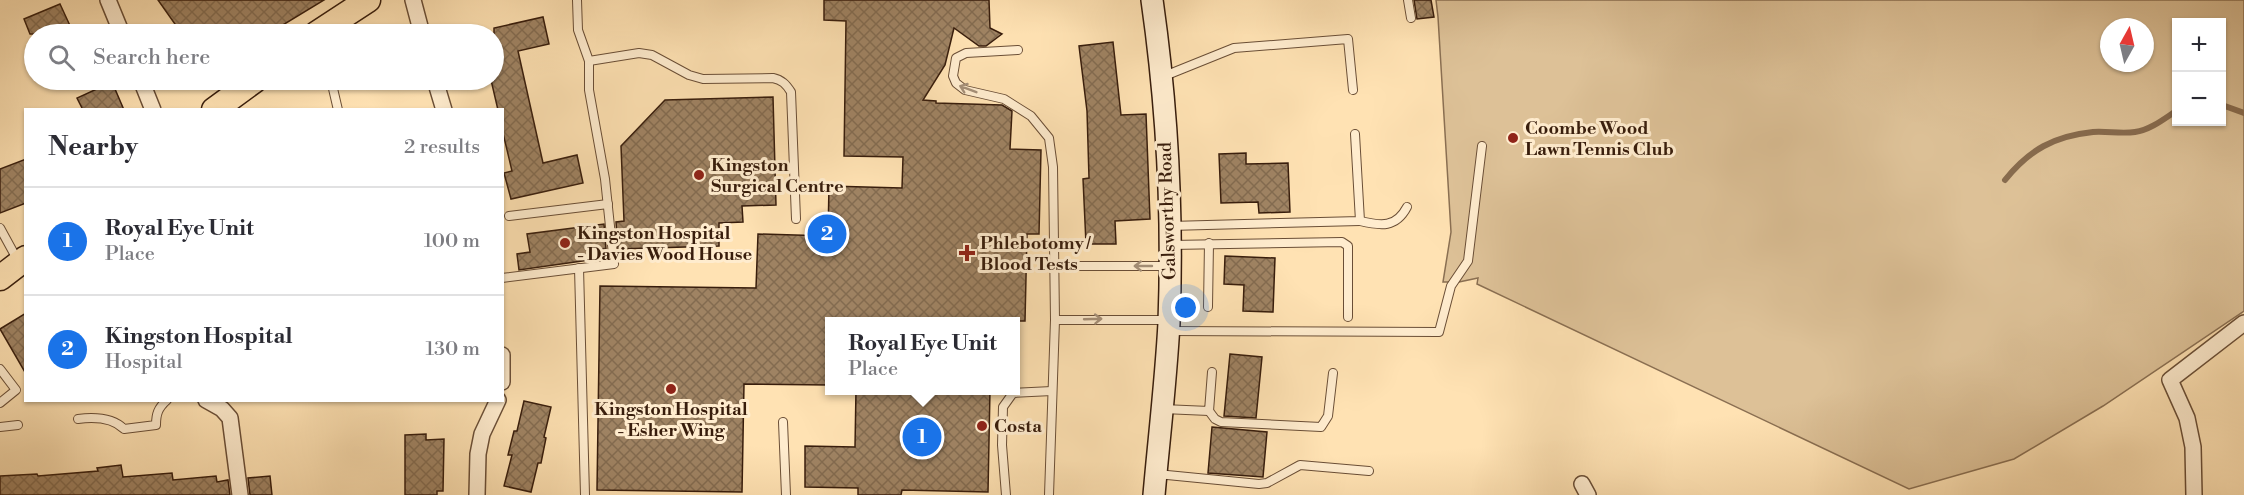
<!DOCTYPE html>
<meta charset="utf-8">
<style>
:root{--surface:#fff;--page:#f7f7f7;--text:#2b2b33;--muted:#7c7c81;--line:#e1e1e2;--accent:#1a73e8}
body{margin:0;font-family:"Libre Bodoni",serif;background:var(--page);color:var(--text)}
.controls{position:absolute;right:18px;top:18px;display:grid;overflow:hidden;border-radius:0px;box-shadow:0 2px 4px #0004}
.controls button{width:54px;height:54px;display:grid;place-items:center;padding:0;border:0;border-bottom:2px solid var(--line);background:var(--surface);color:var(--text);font:30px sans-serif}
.compass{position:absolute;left:2100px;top:18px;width:54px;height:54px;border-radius:50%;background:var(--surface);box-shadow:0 2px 4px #0004;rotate:8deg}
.you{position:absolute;left:1186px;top:308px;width:21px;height:21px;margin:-15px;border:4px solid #fff;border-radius:50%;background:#1a73e8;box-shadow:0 0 0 9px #1a73e833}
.badge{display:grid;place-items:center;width:39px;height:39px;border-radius:50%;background:var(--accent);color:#fff;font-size:20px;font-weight:700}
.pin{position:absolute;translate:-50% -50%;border:3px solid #fff;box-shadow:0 2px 6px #0006}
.popup{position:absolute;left:825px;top:317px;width:195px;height:78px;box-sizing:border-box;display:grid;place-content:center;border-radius:0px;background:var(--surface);filter:drop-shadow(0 2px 4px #0005);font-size:20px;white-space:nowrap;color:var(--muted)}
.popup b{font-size:22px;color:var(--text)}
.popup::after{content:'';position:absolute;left:50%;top:100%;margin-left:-12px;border:12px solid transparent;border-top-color:var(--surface)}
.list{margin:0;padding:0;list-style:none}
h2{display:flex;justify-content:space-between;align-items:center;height:78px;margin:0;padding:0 24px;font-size:26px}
h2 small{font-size:20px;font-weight:400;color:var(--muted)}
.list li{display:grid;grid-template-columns:39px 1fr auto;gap:18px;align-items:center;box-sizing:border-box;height:108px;padding:0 24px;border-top:2px solid var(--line)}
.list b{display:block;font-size:22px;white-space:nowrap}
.list p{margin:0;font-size:20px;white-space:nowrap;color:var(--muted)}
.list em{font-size:20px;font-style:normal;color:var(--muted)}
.icon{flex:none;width:33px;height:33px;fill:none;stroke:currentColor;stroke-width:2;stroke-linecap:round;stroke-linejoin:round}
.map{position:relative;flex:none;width:2244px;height:495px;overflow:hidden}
.search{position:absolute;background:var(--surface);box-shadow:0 2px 4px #0004;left:24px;top:24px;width:480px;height:66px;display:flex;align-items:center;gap:15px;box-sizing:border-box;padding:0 21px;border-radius:33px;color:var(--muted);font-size:22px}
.panel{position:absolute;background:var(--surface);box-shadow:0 2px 4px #0004;left:24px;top:108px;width:480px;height:294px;border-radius:0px}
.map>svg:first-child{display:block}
</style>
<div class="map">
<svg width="2244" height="495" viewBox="0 0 2244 495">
<defs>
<pattern id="building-cross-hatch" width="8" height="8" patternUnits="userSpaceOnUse" patternTransform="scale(1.5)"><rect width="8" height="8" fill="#9f8363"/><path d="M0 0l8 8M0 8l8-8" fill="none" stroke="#836b50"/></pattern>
</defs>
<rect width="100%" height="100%" fill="#ffe2b3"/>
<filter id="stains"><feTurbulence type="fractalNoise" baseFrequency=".00333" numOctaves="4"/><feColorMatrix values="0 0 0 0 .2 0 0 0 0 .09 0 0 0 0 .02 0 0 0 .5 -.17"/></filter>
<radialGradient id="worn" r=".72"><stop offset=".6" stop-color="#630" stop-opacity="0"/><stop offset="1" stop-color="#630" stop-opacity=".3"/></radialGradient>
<path fill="#ddc197" stroke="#8a6f52" stroke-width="1.5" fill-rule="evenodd" d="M1436 0H2244V311L2103 406 2014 459 1909 489 1477 284 1478 278 1459 282H1443L1451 232 1438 17ZM2176 22H2222V122H2176ZM2109 27H2145V63H2109Z"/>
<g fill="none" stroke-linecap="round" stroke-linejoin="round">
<g stroke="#876b4e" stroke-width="6">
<polyline points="2222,105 2244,113"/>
<path d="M2005 180C2029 150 2054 136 2093 132 2107 131 2121 134 2135 132 2150 130 2164 119 2176 111"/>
</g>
</g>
<g fill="url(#building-cross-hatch)" stroke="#381d0c" stroke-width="1.5">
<polygon points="158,0 324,0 268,34 182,34"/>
<polygon points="824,0 989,0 990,28 1002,34 986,46 979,46 954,28 945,65 923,100 936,101 936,103 1002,105 1012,111 1010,149 1041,150 1039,234 1027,234 1025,321 829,321 829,385 744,384 742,492 597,490 600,286 756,288 758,234 828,236 829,186 902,188 903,157 844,156 846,21 824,20"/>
<polygon points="1414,0 1431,0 1434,17 1417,19"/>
<polygon points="60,4 72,30 62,34 30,34 24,19"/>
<polygon points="543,17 549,44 518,51 543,163 577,155 583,183 511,199 504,173 512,171 502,129 502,110 498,110 491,80 494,80 494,28"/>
<polygon points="1113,42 1121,115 1146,114 1150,219 1115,221 1116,244 1086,244 1083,179 1089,178 1087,111 1079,46"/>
<polygon points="112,82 124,110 83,110 77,98"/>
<polygon points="773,97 776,205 742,206 743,222 719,223 719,246 618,249 616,222 624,221 621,146 665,100"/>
<polygon points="1246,153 1246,164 1288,163 1290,212 1259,213 1258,202 1221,203 1219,154"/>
<polygon points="26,159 26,203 0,213 0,169"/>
<polygon points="604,224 606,249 602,249 603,258 519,270 517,254 530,252 527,234"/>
<polygon points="1225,256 1275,258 1273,312 1243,311 1244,285 1224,284"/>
<polygon points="26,313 26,374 0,329"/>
<polygon points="1230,354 1262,357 1256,418 1224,416"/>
<polygon points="856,390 990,390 988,492 902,490 901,495 858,495 858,488 805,487 805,446 855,447"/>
<polygon points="524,401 551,407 544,437 546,438 541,463 538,463 531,492 504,486 512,455 508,455 514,431 517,431"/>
<polygon points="1212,427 1267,432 1263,477 1208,473"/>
<polygon points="426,434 426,440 444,439 443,491 437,491 437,495 405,495 405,435"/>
<polygon points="121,465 123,477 172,473 173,480 216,476 217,482 228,480 230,495 0,495 0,476 37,474 38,476 98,471 97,468"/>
<polygon points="270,476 272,495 250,495 248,478"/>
</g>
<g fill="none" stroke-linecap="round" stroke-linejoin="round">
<g stroke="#6a4e36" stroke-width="10">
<g id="lane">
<polyline points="1408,0 1411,18"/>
<polyline points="1018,50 966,53 956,58 953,76 956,83 965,90 1004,99 1031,116 1049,138 1053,167 1055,320 1049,495"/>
<path d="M589 61 639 53 652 55 689 75 703 79 773 78C782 80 786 84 791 92L796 219"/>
<polyline points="1162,77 1234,48 1348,39 1353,90"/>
<polyline points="331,80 338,110"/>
<polyline points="509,216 608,204"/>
<path d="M1360 221C1381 226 1396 228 1407 207"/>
<polyline points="1170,226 1360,221 1355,134"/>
<polyline points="0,228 17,259"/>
<polyline points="1171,245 1342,242 1348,246 1348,317"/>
<polyline points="1053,266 1168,266"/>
<polyline points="579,268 585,495"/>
<polyline points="502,278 614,264 605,179 589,90 589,61 578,30 577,0"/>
<polyline points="1208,307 1209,243"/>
<polyline points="1055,320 1167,320"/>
<polyline points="1169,331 1439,332 1451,286 1468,261 1482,146"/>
<polyline points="0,369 16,390 0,403"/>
<polyline points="1163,409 1209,411 1212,372"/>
<polyline points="1209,411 1215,419 1221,422 1321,427 1328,416 1333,373"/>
<path d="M78 419C94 417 112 417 124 429L156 425C156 414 158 408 167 400"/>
<polyline points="783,422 786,495"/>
<polyline points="0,427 18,425"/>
<polyline points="1157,474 1259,484 1267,483 1300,465 1369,471"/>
<polyline points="1006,495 1002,445 1003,407 1013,393 1052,391"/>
</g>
</g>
<g stroke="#6a4e36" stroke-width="18">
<g id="street">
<polyline points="108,0 122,34"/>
<polyline points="413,0 422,34"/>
<polyline points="141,80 153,110"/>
<polyline points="435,80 444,110"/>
<polyline points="502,355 502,382"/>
<polyline points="206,400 222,409 230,418 240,495"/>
<polyline points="1582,484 1588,495"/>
<polyline points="477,495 478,454 482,434 498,400"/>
<polyline points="2194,495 2193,447 2187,418 2170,380 2244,323"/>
</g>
</g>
<g stroke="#381d0c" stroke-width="24">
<path id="secondary" d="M1152 0C1167 105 1173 217 1169 323 1166 380 1159 438 1154 495"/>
</g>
<g stroke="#381d0c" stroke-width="27">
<g id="primary">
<polyline points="316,34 368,0"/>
<polyline points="214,110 255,80"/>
<polyline points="0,278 26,258"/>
</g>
</g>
<use href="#lane" stroke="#ffecce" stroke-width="8"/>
<use href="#street" stroke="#ffecce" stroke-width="15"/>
<use href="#secondary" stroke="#ffecce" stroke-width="21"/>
<use href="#primary" stroke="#ffe2b3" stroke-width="24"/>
</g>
<defs><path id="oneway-shaft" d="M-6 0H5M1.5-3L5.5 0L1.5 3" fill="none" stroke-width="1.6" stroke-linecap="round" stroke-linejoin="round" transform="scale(1.5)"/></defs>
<g stroke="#a58f77">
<use href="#oneway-shaft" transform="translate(968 89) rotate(-159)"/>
<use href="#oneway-shaft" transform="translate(1143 266) rotate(180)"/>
<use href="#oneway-shaft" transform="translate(1093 319) rotate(-2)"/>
</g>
<g fill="#8f2418" stroke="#ffecce" stroke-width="2">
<circle cx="1513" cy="138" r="6"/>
<circle cx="699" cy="175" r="6"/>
<circle cx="565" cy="243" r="6"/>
<path d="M964 244h6v6h6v6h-6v6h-6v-6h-6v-6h6z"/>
<circle cx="671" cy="389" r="6"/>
<circle cx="982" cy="426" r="6"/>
</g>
<g text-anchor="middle" stroke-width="6" stroke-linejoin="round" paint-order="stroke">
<g font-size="18" font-weight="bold" fill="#381d0c" stroke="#ffecce" text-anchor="start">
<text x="1525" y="134">Coombe Wood<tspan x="1525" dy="21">Lawn Tennis Club</tspan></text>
<text x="711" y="171">Kingston<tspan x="711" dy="21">Surgical Centre</tspan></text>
<text x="577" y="239">Kingston Hospital<tspan x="577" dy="21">- Davies Wood House</tspan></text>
<text x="980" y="249">Phlebotomy /<tspan x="980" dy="21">Blood Tests</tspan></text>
<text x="671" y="415" text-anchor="middle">Kingston Hospital<tspan x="671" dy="21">- Esher Wing</tspan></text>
<text x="994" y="432">Costa</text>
</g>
<g font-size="18" fill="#381d0c" stroke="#ffecce">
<text transform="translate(1167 211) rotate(-92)" y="6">Galsworthy Road</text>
</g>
</g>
<rect width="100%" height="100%" filter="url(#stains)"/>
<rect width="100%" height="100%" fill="url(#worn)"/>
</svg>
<div class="controls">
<button>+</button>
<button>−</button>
</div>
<svg class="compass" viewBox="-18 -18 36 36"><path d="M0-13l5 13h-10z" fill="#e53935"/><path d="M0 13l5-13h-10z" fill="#7c7c81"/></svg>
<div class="you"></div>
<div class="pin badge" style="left:922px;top:437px">1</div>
<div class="popup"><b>Royal Eye Unit</b>Place</div>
<div class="pin badge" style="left:827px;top:234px">2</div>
<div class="search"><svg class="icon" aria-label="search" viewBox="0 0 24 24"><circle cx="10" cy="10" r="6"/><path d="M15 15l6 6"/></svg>Search here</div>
<section class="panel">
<h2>Nearby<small>2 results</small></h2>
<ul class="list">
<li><span class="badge">1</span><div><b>Royal Eye Unit</b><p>Place</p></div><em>100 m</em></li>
<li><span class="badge">2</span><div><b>Kingston Hospital</b><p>Hospital</p></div><em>130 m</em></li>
</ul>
</section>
</div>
